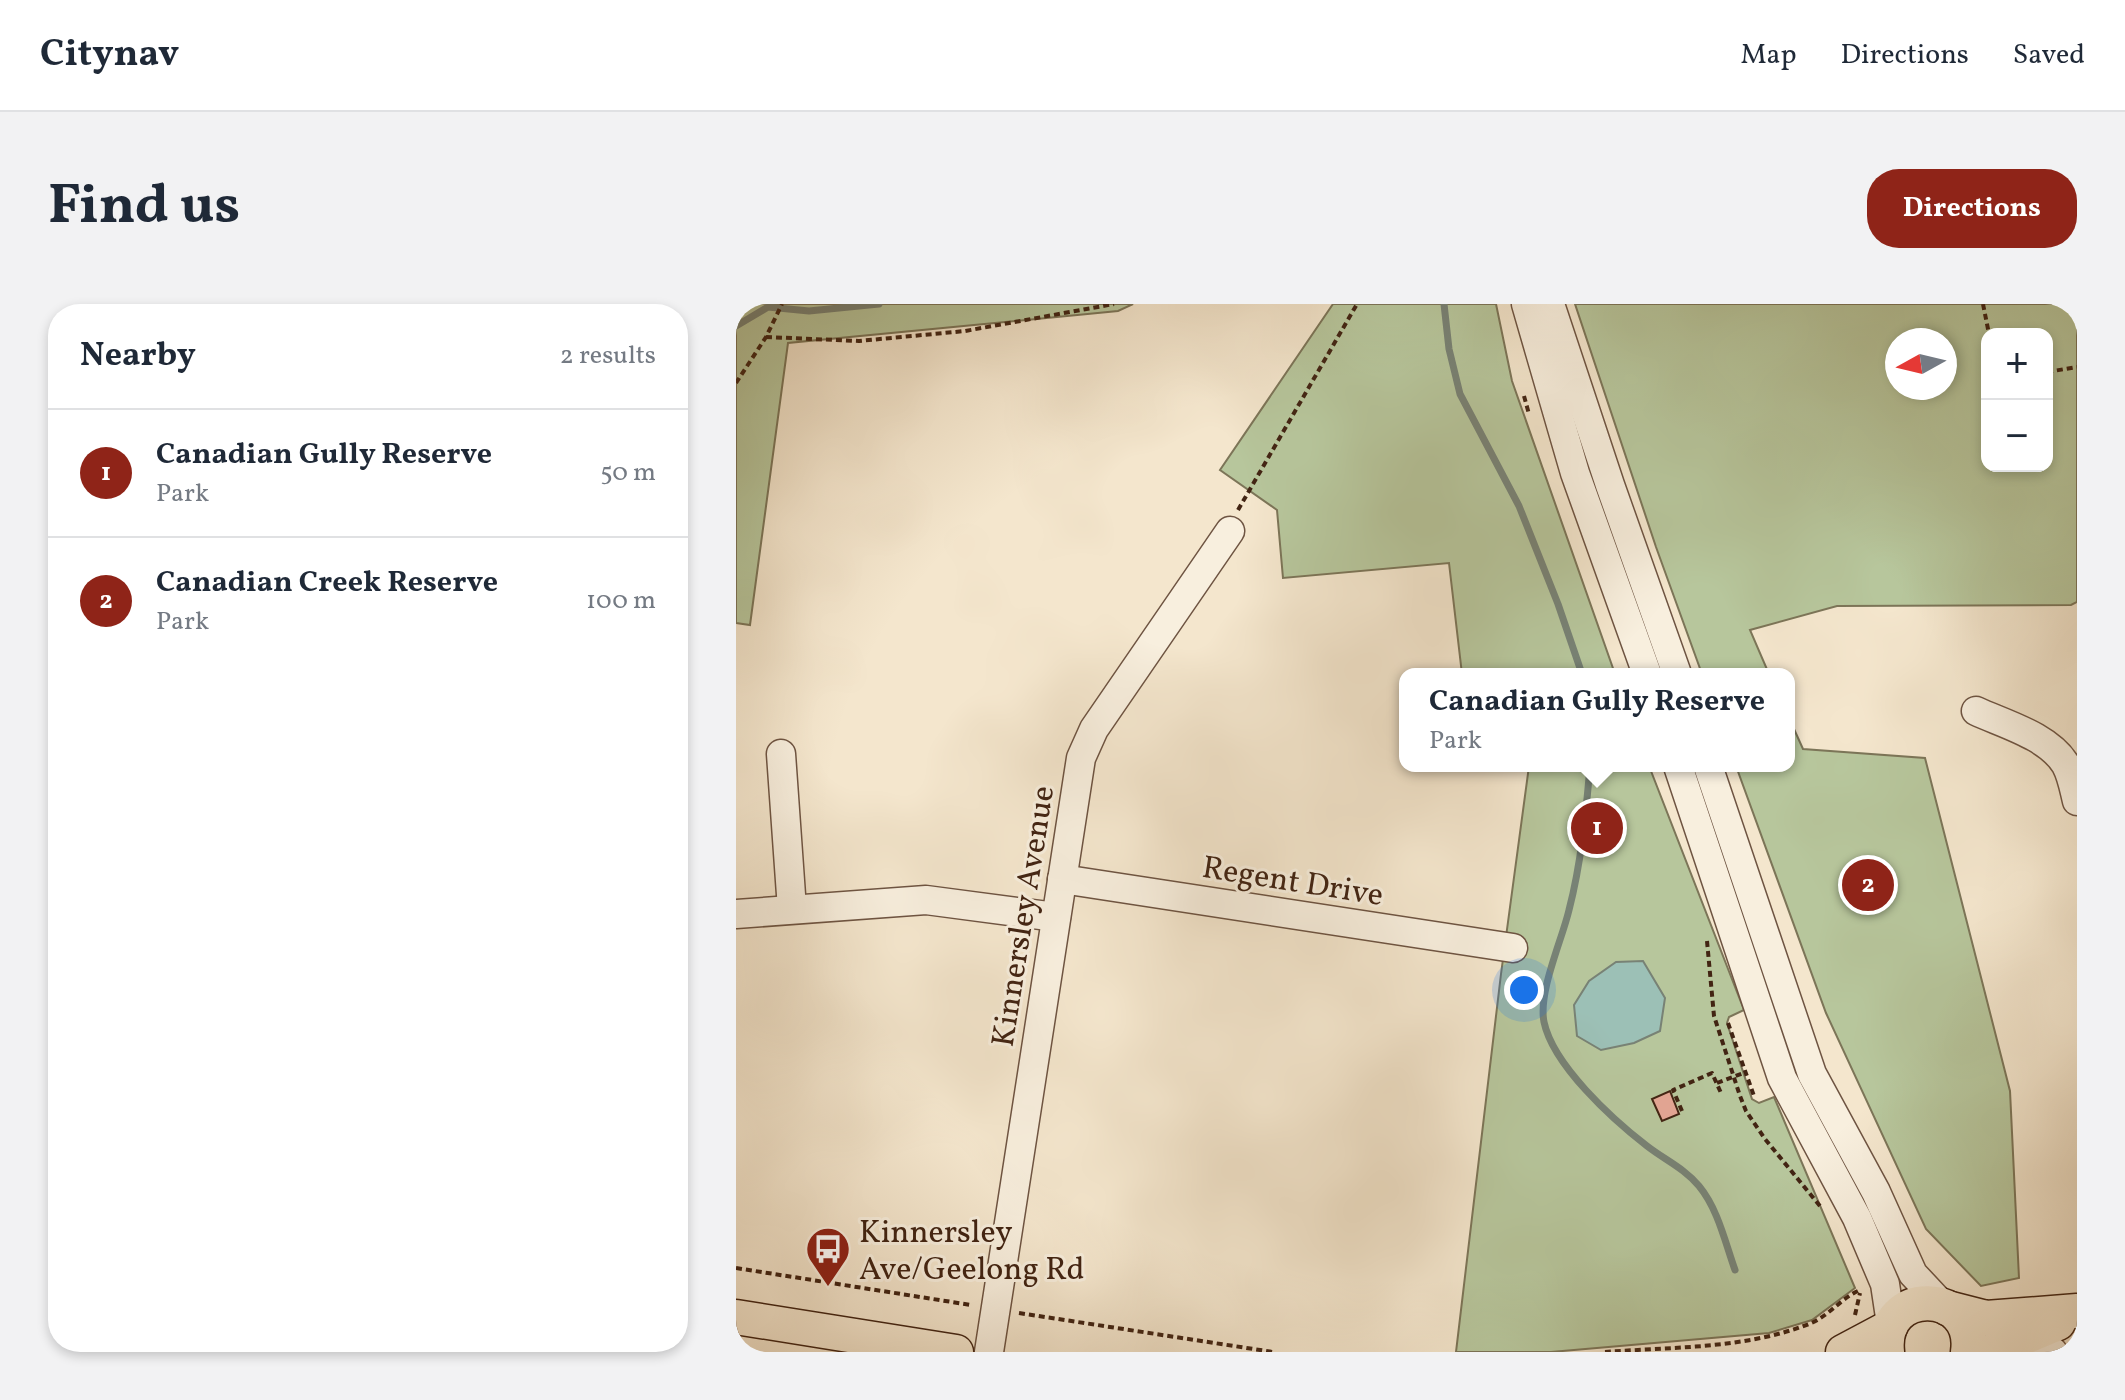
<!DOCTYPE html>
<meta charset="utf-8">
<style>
:root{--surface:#fff;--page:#f2f2f3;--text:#1f2937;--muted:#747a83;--line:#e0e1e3;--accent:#8f2418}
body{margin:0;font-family:Vollkorn,serif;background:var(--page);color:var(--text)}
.controls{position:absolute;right:24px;top:24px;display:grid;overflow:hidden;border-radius:16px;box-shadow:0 4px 12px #0003}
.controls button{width:72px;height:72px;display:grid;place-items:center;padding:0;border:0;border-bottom:2px solid var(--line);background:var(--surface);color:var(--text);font:40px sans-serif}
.compass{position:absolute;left:1149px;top:24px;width:72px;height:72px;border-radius:50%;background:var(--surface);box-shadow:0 4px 12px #0003;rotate:262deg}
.you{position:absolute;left:788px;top:686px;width:28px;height:28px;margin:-20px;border:6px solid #fff;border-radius:50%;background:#1a73e8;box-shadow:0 0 0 12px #1a73e833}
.badge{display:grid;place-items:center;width:52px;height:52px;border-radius:50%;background:var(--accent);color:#fff;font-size:26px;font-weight:700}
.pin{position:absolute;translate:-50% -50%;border:4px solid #fff;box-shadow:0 2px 8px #0006}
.popup{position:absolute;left:663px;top:364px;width:396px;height:104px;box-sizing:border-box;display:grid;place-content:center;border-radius:16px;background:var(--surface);filter:drop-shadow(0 2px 6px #0005);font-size:26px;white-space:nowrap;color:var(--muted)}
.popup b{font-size:30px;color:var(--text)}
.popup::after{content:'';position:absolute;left:50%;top:100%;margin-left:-16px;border:16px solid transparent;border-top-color:var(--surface)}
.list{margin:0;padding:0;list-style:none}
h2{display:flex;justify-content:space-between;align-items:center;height:104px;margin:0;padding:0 32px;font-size:34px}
h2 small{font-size:26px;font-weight:400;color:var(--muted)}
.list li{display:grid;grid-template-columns:52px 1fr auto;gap:24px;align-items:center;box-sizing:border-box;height:128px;padding:0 32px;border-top:2px solid var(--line)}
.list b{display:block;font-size:30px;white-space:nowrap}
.list p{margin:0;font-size:26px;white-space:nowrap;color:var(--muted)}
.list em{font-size:26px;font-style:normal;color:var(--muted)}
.map{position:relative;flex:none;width:1341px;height:1048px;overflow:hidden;border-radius:32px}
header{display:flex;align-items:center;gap:48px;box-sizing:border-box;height:112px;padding:0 40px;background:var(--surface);border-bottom:2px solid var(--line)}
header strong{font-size:38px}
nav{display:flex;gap:44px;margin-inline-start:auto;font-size:28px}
.intro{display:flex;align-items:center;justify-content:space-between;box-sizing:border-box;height:192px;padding:0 48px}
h1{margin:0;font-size:56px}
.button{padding:20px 36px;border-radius:32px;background:var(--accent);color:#fff;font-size:28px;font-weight:700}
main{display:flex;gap:48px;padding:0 48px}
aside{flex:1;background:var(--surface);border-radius:32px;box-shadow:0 4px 12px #0003}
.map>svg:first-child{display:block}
</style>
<header>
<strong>Citynav</strong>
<nav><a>Map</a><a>Directions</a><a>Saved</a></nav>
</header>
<div class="intro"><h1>Find us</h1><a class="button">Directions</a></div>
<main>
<aside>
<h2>Nearby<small>2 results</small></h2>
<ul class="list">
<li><span class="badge">1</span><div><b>Canadian Gully Reserve</b><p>Park</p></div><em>50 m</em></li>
<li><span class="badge">2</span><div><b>Canadian Creek Reserve</b><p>Park</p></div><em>100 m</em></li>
</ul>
</aside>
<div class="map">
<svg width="1341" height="1048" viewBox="0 0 1341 1048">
<rect width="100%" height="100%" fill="#f4e6cd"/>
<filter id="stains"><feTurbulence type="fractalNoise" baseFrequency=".0025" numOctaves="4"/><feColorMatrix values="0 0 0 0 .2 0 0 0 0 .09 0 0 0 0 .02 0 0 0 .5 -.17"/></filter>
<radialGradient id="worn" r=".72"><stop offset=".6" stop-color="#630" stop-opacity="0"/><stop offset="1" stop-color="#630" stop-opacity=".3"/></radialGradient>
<g fill="#b7c69c" stroke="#7c7558" stroke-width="2" fill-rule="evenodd">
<polygon points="0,0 397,0 382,7 52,39 14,321 0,319"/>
<polygon points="597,0 760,0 776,77 879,370 726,370 713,259 547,274 541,206 484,166"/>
<path d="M839 0H1341V298L1335 301 1101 302 1014 326 1033 370H966L920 243ZM1251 30H1311V162H1251ZM1161 36H1209V84H1161Z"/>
<polygon points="1053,414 1067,445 1189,454 1274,787 1283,974 1245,982 1190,925 1090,709 1000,462 1053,462"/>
<polygon points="793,462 913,462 1008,706 993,713 991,719 1016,795 1023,799 1038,793 1119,984 1076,1016 1033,1029 815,1048 720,1048 765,670"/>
</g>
<polygon fill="#9cc0b6" stroke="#788275" stroke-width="2" points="907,657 929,694 924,727 898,739 865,746 841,732 838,701 853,677 880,658"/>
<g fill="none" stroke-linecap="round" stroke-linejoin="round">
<g stroke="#788275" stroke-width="7">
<polyline points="708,0 713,45 724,90 783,202 822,300 846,370"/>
<polyline points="0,22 32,3 73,7 143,0"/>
<path d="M854 462C850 509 845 560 833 606 826 636 802 688 808 718 817 761 876 815 911 842 929 856 948 864 963 882 982 905 989 938 999 966"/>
</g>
</g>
<polygon fill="#e5a796" stroke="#422413" stroke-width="2" points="934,787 943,810 926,817 916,795"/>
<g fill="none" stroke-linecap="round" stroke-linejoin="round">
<g stroke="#6e5442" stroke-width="31">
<g id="minor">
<polyline points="790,0 839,169 911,370"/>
<polyline points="814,0 874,181 941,370"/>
<path d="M1240 407C1268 420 1313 432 1330 461 1336 472 1338 485 1341 497"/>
<polyline points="45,450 56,605"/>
<polyline points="942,462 1046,774 1121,914 1149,980 1155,1020"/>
<polyline points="972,462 1076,770 1140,888 1177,970 1207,1002"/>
<polyline points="326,575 777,644"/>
<polyline points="0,610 190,596 320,613"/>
<polyline points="1284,1034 1317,1048"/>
<polyline points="253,1048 345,454 358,425 494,227"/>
</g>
</g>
<g stroke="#422413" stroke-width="37">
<g id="major">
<polyline points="1211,1004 1250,1014 1341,1007"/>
<polyline points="0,1013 220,1048"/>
<polyline points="1107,1048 1154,1023"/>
<path d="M1151 1048C1144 981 1241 985 1232 1048"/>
<polyline points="1253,1048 1322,1019"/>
</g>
</g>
<g stroke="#422413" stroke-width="4" stroke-dasharray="6 4" stroke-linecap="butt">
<polyline points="1247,0 1253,30"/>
<polyline points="30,33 123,37 229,27 378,0"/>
<polyline points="1311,68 1341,63"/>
<polyline points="0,79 30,33 46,0"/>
<polyline points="788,92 793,110"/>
<polyline points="502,206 621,0"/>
<polyline points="971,637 978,712 1004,792 1010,807 1029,835 1084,902"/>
<polyline points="992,719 1018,792"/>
<polyline points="981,779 1010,768"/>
<polyline points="946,807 937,786 976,769 985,789"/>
<polyline points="0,964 235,1001"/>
<polyline points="283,1009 537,1048"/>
<polyline points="1119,1011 1124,989"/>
<path d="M869 1048C936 1043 1009 1045 1073 1020 1092 1013 1105 994 1124 986"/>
</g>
<use href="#minor" stroke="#f8efde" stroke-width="28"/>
<use href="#major" stroke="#f4e6cd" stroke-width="34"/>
</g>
<defs>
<g id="bus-pin" transform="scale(2.3)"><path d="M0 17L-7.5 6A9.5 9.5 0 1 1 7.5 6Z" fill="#8f2418" stroke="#f8efde"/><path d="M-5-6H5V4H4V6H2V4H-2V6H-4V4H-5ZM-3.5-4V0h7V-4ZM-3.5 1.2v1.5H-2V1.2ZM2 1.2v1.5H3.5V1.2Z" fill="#fff"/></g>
</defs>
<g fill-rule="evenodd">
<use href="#bus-pin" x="92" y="945"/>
</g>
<g text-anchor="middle" stroke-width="6" stroke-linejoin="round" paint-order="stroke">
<g font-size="32" fill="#422413" stroke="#f8efde">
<text transform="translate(557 576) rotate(9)" y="11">Regent Drive</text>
<text transform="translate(286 612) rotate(-81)" y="11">Kinnersley Avenue</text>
</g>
<g font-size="32" fill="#422413" stroke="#f8efde" text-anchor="start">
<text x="123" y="938">Kinnersley<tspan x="123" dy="37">Ave/Geelong Rd</tspan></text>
</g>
</g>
<rect width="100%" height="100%" filter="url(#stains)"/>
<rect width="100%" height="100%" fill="url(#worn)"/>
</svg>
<div class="controls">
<button>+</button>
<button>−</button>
</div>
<svg class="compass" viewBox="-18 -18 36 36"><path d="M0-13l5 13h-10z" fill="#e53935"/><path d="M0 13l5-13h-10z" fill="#747a83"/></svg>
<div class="you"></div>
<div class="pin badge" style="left:861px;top:524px">1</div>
<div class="popup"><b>Canadian Gully Reserve</b>Park</div>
<div class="pin badge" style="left:1132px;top:581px">2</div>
</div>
</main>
